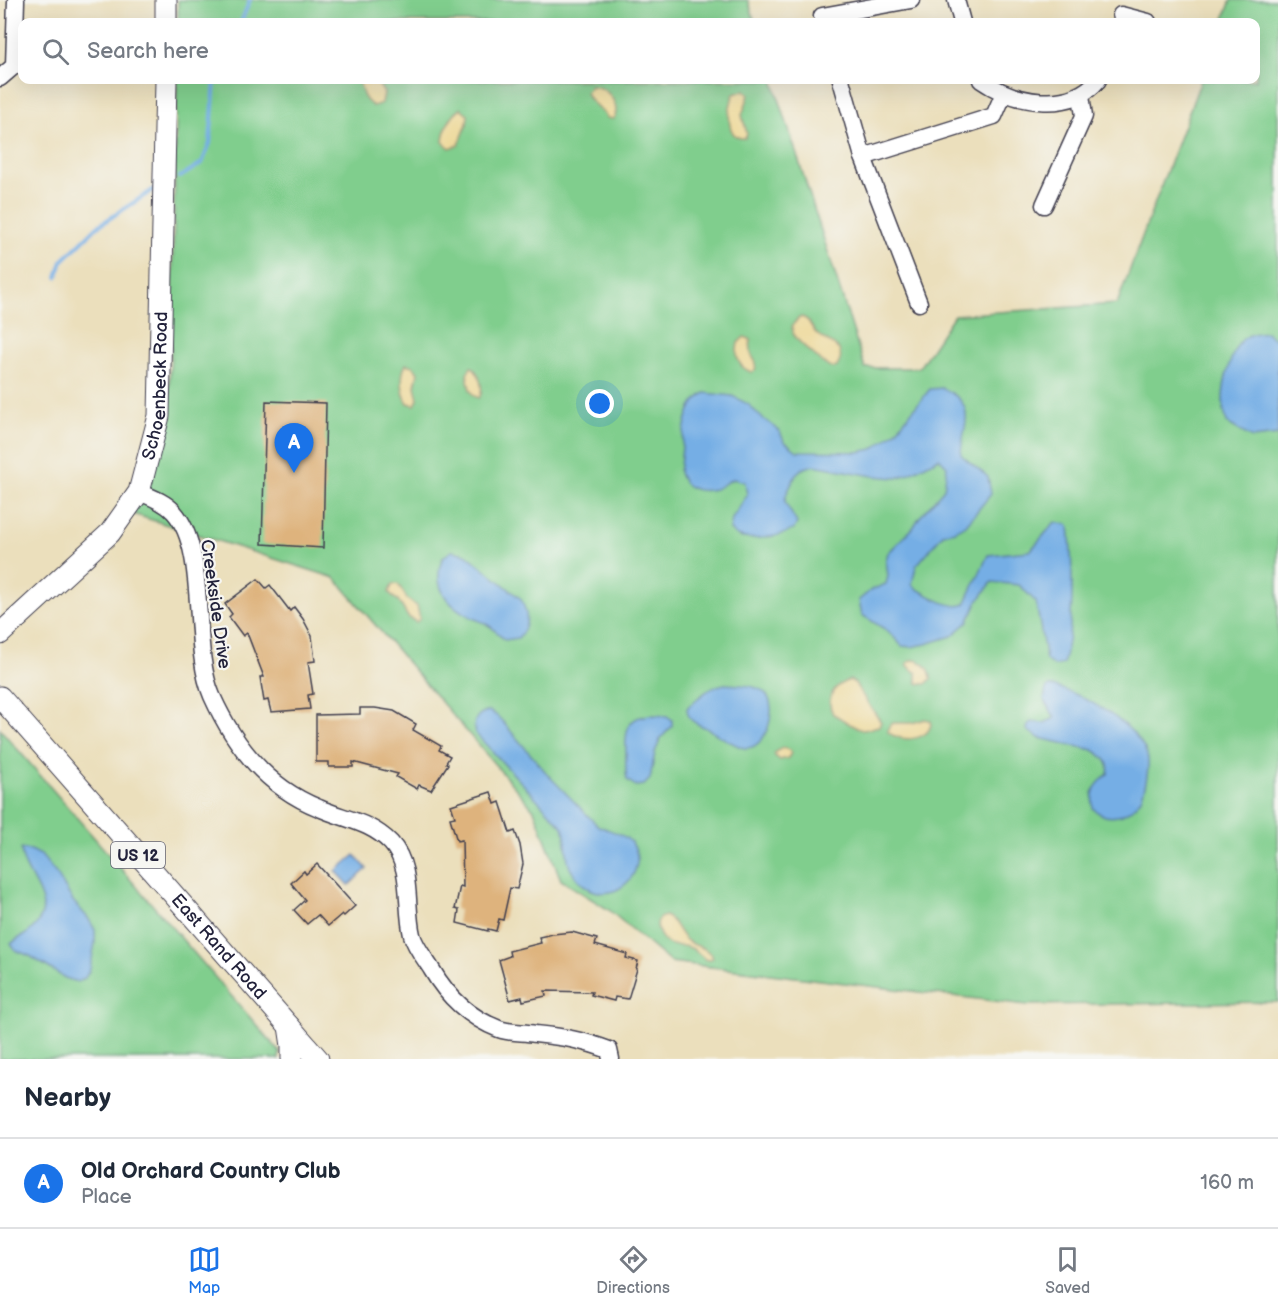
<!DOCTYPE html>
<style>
:root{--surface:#fff;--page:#f6f6f7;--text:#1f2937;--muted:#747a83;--line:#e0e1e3;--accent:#1a73e8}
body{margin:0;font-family:"Balsamiq Sans",sans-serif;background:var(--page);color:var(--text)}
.you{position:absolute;left:600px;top:404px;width:21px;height:21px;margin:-15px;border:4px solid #fff;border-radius:50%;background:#1a73e8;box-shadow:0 0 0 9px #1a73e833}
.badge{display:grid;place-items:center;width:39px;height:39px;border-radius:50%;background:var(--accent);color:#fff;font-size:20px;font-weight:700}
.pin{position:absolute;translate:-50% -50px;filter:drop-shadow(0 2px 3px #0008)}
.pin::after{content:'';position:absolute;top:32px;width:21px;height:18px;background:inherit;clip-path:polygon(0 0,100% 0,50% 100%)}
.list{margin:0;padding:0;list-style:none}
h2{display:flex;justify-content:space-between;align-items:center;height:78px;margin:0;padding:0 24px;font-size:26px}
h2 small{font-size:20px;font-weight:400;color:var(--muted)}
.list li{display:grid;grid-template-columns:39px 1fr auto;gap:18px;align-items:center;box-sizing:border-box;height:90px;padding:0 24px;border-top:2px solid var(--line)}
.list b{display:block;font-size:22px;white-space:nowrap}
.list p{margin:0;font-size:20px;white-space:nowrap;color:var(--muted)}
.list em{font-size:20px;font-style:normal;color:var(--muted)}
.icon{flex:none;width:33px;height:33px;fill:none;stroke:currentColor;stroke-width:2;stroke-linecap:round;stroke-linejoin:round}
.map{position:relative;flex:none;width:1278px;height:1059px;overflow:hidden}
.search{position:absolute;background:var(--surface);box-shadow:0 6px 24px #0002;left:18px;right:18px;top:18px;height:66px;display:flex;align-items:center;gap:15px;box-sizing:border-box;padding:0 21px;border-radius:12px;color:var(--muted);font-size:22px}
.sheet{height:168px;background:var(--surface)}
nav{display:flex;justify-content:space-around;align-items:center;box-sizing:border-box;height:84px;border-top:2px solid var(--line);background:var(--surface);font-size:16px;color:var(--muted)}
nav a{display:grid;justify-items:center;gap:3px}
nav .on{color:var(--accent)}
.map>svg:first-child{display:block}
</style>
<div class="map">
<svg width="1278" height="1059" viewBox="0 0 1278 1059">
<rect width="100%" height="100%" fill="#f6f6f2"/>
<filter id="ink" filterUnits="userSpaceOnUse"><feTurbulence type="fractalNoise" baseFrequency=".0167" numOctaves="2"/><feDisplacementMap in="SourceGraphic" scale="12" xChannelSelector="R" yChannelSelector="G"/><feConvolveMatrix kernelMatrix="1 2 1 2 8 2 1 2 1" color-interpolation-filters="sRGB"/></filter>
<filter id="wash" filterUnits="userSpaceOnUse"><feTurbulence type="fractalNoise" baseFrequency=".008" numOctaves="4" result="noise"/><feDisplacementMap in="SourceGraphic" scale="24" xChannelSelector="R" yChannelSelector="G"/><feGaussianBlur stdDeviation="1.35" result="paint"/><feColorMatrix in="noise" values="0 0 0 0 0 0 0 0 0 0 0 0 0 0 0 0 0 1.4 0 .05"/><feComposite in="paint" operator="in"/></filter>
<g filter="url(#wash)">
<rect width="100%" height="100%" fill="#ebdfbc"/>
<g fill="#80ce8d" stroke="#517864" stroke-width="1.5">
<polygon points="178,0 748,0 755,22 178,22"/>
<polygon points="1231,0 1278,0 1278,1002 1027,1005 670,962 609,910 561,880 534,810 335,578 133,514 166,439 171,351 177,80 773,80 865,368 919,368 954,315 1117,304 1201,80 1256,80 1256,22 1223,22"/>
<polygon points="0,729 280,1052 279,1059 0,1059"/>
</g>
<g fill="#eeda9e" stroke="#887e6c" stroke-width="1.5">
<path d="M359 80H376L384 93 382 103 373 106C362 99 362 91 359 80Z"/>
<path d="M591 86C607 86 621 104 614 119L607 118C601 107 589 104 586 92Z"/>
<path d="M745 90 749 95 742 115 747 134 745 138C724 140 728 106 734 94Z"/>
<path d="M461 108 468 115 467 124 459 145 450 148 443 142C443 131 451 114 461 108Z"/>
<path d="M801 317C811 319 810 328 817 334 828 344 849 346 837 367 836 367 834 368 833 368 825 367 818 358 813 354 802 344 780 330 801 317Z"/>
<path d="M744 337 750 339 751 354 756 363 755 371 751 372C738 367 735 356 738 343Z"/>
<path d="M406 364 413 366 418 373 415 386 418 399 415 405 408 403C401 393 400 375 406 364Z"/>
<path d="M471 367 474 368C479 375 485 390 479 398L474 396 470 390 467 374Z"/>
<polygon points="398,584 408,600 417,606 420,619 416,622 408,617 398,600 394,598 389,592 392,585"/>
<path d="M912 660C922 660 931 668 931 679L926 684H920L917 682V673L912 670 907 664Z"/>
<path d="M850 680 855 683C863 697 872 709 881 722L879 726C874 727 869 729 864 730 858 731 840 717 833 714 825 699 834 684 850 680Z"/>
<path d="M925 719 931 721C932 741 900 743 888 732L889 726 893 723H912Z"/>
<polygon points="783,748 789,750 791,753 788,758 780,760 775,756 774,753"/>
<path d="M665 916C676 921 677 931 685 939 694 948 707 945 713 958L706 960C701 956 697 951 691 948 684 945 678 947 672 945 661 942 654 928 659 918Z"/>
</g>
<g fill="#75aee5" stroke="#4c6890" stroke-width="1.5">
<path d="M1266 332 1278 342V435L1252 438 1227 423C1226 416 1222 408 1223 400 1223 384 1231 349 1243 339 1250 333 1258 333 1266 332Z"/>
<path d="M942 388C980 405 962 424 961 455L988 477 991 494 966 525 955 531 943 534 916 566 912 584 914 587C926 594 952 611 965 604L988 555 1030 551 1055 522 1069 525C1073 568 1075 622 1063 664L1054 666 1046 660 1036 602 1019 585 992 582 978 601 968 622 952 636 926 644 911 647 902 646 888 631 862 615 859 600 871 590 886 584 888 576 886 560 888 553 913 528 919 518 944 489 947 466 939 458 910 473 897 478 873 476 814 465 802 469 797 473 786 495 785 502 797 523 794 529C784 536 749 542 737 536 736 536 731 531 730 530L732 519 747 495 745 482 733 479C727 481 721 487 715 489 699 493 683 489 679 472 684 447 680 407 705 393L732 396 748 404 762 418 775 427 780 432 784 441 797 451 858 452 873 449 885 440 895 432 930 389Z"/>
<path d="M452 551 466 554 521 599C528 614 530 626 518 638L505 640C500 636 495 630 491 627 484 622 476 620 469 616 444 603 432 584 443 557Z"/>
<path d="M725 684C736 685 757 684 765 693 779 706 767 750 745 748 737 747 715 733 708 729 697 723 688 723 687 708 698 698 710 686 725 684Z"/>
<path d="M1050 686C1079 691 1143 727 1148 759 1149 770 1145 791 1140 800 1129 816 1107 824 1093 808 1091 790 1095 785 1108 774 1111 762 1103 756 1093 750L1039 738 1027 730 1028 725 1031 722 1044 723 1055 718 1044 699 1046 689Z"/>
<path d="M489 711 496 715 502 721 550 777 597 825C608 831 621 832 630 841 657 869 603 925 570 868 566 860 567 838 563 827L475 733C473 721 476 713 489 711Z"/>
<path d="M652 715 667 716 672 720V726L661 738 655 752 650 779 644 785 636 786 627 780C625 770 626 761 626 751 625 730 627 716 652 715Z"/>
<path d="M21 849 31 850 41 855 58 876 73 901 88 918 95 930V943L90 969 85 978 78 982 65 978 30 956 15 950 11 944C17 938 25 936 31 930 62 902 23 880 21 849Z"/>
<polygon points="355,855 367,869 349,885 336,871"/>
</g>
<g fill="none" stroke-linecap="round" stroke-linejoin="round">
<g stroke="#75aee5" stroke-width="4">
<polyline points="241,22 250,0"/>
<polyline points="180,177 202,163 210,143 215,80"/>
<polyline points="57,277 62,261 98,226 156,188"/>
</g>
</g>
<g id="blocks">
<g fill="#deb37d">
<polygon points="266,401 326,403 323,548 262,544"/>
<polygon points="258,579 266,588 270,585 290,611 294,607 303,619 312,636 315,661 308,662 313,694 308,695 310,709 271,712 268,700 264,701 260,677 264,677 247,633 243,636 229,617 232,614 225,604"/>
<polygon points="360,708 375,708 394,711 416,724 413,730 441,746 439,750 450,756 446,763 448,764 431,790 419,785 417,789 396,777 398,774 353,762 353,767 329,767 329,762 316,762 316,715 360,714"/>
<polygon points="491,792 495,804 500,802 510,833 515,831 520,845 523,864 517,889 510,888 503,920 499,919 496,931 488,929 488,931 457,923 459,910 455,909 460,886 463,887 462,840 457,841 450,818 455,817 451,805"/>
<polygon points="317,864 355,906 344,916 342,914 328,926 318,915 307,924 294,910 305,900 291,883 304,871 306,874"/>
<polygon points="572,932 597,939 595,945 627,954 626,958 638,961 636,969 637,969 628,999 615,997 614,1001 591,995 592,992 545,991 546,996 523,1001 522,997 510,1000 499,960 510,956 509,951 541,943 539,937 553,934"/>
</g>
</g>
</g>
<g filter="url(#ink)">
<use href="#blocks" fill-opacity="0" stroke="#403e4e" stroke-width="1.5"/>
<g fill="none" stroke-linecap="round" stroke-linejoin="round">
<g stroke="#403e4e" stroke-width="19">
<g id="minor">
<polyline points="956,0 962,22"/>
<polyline points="1121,15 1148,22"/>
<polyline points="822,16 911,0"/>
<polyline points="0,78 14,66 16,0"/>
<polyline points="841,80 863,157 919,303"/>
<path d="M981 80C1014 103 1069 114 1098 80"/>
<polyline points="863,157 994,116 1004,93"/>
<polyline points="1044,205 1084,116 1081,95"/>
<path d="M139 492C151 497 165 502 174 512 209 551 190 646 212 696 234 745 268 788 319 808 344 819 371 822 391 843 413 867 405 906 412 935 415 947 426 960 432 970 447 996 470 1018 499 1029 509 1033 523 1032 535 1034 564 1037 582 1040 609 1050L611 1059"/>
</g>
</g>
<g stroke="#403e4e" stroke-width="23">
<g id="major">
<polyline points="166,22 166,0"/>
<path id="s1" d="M0 634 110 533 139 492 159 416 166 80"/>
<path id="s2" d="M0 697 318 1059"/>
<polyline points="289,1026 292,1046 292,1059"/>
</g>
</g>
<use href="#minor" stroke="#fff" stroke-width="16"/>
<use href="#major" stroke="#fff" stroke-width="21"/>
</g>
</g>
<g text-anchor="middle" stroke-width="4.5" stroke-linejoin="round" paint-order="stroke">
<rect fill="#f6f6f2" stroke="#626272" stroke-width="1.5" x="111" y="842" width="54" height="26" rx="4.5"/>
<g font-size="16" font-weight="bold" fill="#22223b">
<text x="138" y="861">US 12</text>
</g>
<g font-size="18" fill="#22223b" stroke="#f6f6f2">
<text dy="6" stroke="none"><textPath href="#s1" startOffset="308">Schoenbeck Road</textPath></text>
<text transform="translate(216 604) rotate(82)" y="6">Creekside Drive</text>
<text dy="6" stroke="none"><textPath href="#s2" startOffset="332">East Rand Road</textPath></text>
</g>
</g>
</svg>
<div class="you"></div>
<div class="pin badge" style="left:294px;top:473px">A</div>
<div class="search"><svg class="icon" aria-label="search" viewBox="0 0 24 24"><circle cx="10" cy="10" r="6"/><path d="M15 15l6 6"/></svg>Search here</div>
</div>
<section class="sheet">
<h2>Nearby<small></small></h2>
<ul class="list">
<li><span class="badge">A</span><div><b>Old Orchard Country Club</b><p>Place</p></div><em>160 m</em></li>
</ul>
</section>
<nav>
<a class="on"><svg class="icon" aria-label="map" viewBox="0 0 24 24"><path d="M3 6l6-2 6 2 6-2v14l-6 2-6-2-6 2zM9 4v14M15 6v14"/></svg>Map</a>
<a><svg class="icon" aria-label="directions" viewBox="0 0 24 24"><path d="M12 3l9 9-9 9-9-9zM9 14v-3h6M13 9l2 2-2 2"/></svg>Directions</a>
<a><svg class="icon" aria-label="saved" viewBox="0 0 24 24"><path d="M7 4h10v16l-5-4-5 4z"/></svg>Saved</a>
</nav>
